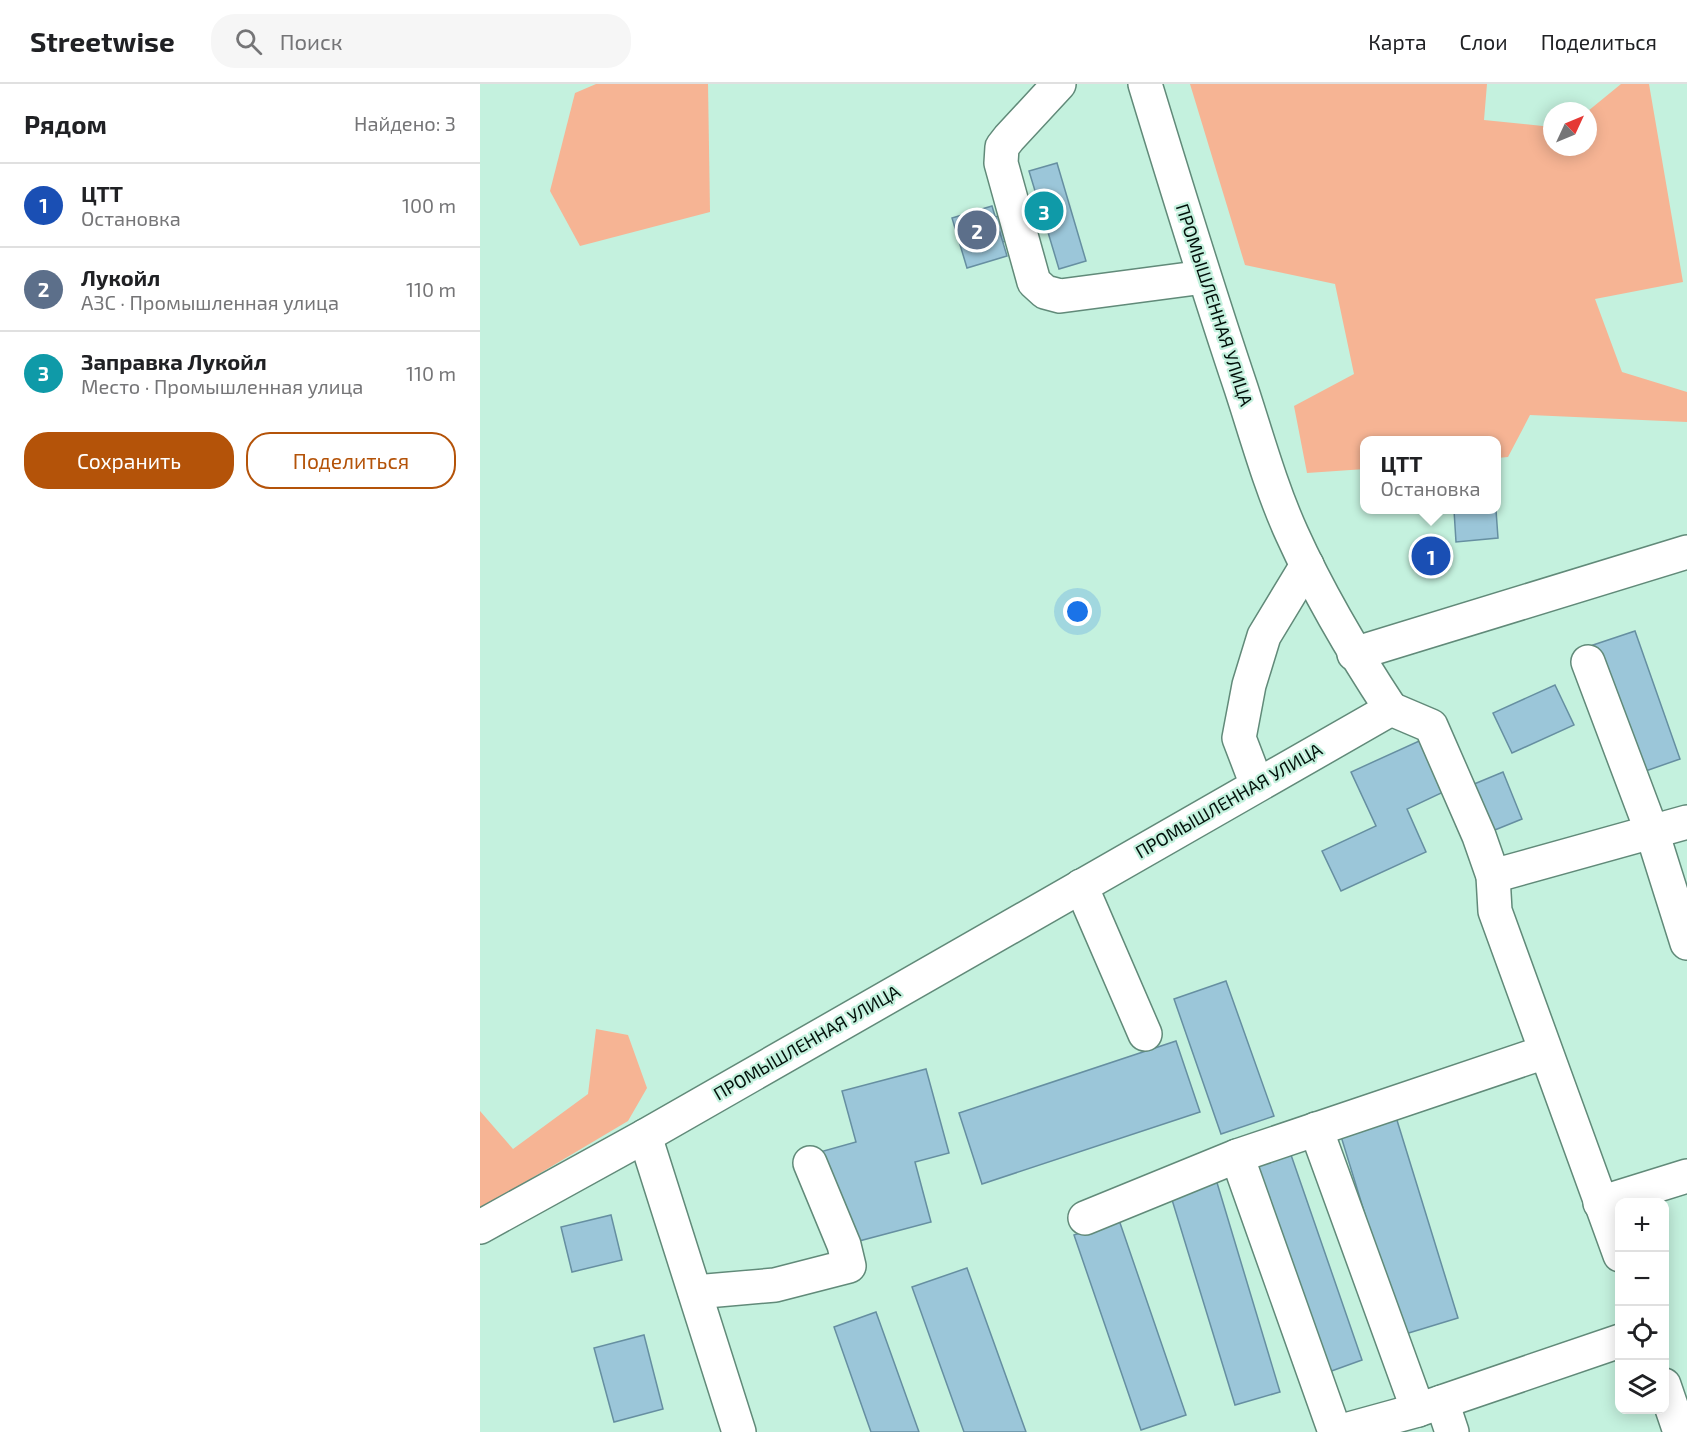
<!DOCTYPE html>
<html lang="ru">
<meta charset="utf-8">
<style>
:root{--surface:#fff;--page:#f6f6f6;--text:#202124;--muted:#757577;--line:#e0e0e0;--accent:#b45309}
body{margin:0;font-family:"Exo 2",sans-serif;background:var(--page);color:var(--text)}
.controls{position:absolute;right:18px;bottom:18px;display:grid;overflow:hidden;border-radius:12px;box-shadow:0 3px 15px #0003}
.controls button{width:54px;height:54px;display:grid;place-items:center;padding:0;border:0;border-bottom:2px solid var(--line);background:var(--surface);color:var(--text);font:30px sans-serif}
.compass{position:absolute;left:1063px;top:18px;width:54px;height:54px;border-radius:50%;background:var(--surface);box-shadow:0 3px 15px #0003;rotate:46deg}
.you{position:absolute;left:598px;top:528px;width:21px;height:21px;margin:-15px;border:4px solid #fff;border-radius:50%;background:#1a73e8;box-shadow:0 0 0 9px #1a73e833}
.badge{display:grid;place-items:center;width:39px;height:39px;border-radius:50%;background:var(--accent);color:#fff;font-size:20px;font-weight:700}
.pin{position:absolute;translate:-50% -50%;border:3px solid #fff;box-shadow:0 2px 6px #0006}
.popup{position:absolute;left:880px;top:352px;width:141px;height:78px;box-sizing:border-box;display:grid;place-content:center;border-radius:12px;background:var(--surface);filter:drop-shadow(0 2px 4px #0005);font-size:20px;white-space:nowrap;color:var(--muted)}
.popup b{font-size:22px;color:var(--text)}
.popup::after{content:'';position:absolute;left:50%;top:100%;margin-left:-12px;border:12px solid transparent;border-top-color:var(--surface)}
.list{margin:0;padding:0;list-style:none}
h2{display:flex;justify-content:space-between;align-items:center;height:78px;margin:0;padding:0 24px;font-size:26px}
h2 small{font-size:20px;font-weight:400;color:var(--muted)}
.list li{display:grid;grid-template-columns:39px 1fr auto;gap:18px;align-items:center;box-sizing:border-box;height:84px;padding:0 24px;border-top:2px solid var(--line)}
.list b{display:block;font-size:22px;white-space:nowrap}
.list p{margin:0;font-size:20px;white-space:nowrap;color:var(--muted)}
.list em{font-size:20px;font-style:normal;color:var(--muted)}
.actions{display:flex;gap:12px;padding:18px 24px}
.actions a{flex:1;padding:14px 0;border:2px solid var(--accent);border-radius:24px;text-align:center;font-size:21px;color:var(--accent)}
.actions .main{background:var(--accent);color:#fff}
.icon{flex:none;width:33px;height:33px;fill:none;stroke:currentColor;stroke-width:2;stroke-linecap:round;stroke-linejoin:round}
.map{position:relative;flex:none;width:1207px;height:1348px;overflow:hidden}
header{display:flex;align-items:center;gap:36px;box-sizing:border-box;height:84px;padding:0 30px;background:var(--surface);border-bottom:2px solid var(--line)}
header strong{font-size:28px}
nav{display:flex;gap:33px;margin-inline-start:auto;font-size:21px}
.search{width:420px;height:54px;background:var(--page);display:flex;align-items:center;gap:15px;box-sizing:border-box;padding:0 21px;border-radius:24px;color:var(--muted);font-size:22px}
main{display:flex}
aside{flex:1;background:var(--surface)}
.map>svg:first-child{display:block}
</style>
<header>
<strong>Streetwise</strong>
<div class="search"><svg class="icon" aria-label="search" viewBox="0 0 24 24"><circle cx="10" cy="10" r="6"/><path d="M15 15l6 6"/></svg>Поиск</div>
<nav><a>Карта</a><a>Слои</a><a>Поделиться</a></nav>
</header>
<main>
<aside>
<h2>Рядом<small>Найдено: 3</small></h2>
<ul class="list">
<li><span class="badge" style="background:#1a4fb4">1</span><div><b>ЦТТ</b><p>Остановка</p></div><em>100 m</em></li>
<li><span class="badge" style="background:#5c6f8a">2</span><div><b>Лукойл</b><p>АЗС · Промышленная улица</p></div><em>110 m</em></li>
<li><span class="badge" style="background:#0f9aa8">3</span><div><b>Заправка Лукойл</b><p>Место · Промышленная улица</p></div><em>110 m</em></li>
</ul>
<div class="actions"><a class="main">Сохранить</a><a>Поделиться</a></div>
</aside>
<div class="map">
<svg width="1207" height="1348" viewBox="0 0 1207 1348">
<rect width="100%" height="100%" fill="#c4f1de"/>
<g fill="#f6b494">
<polygon points="116,0 228,0 230,128 100,162 70,107 95,9"/>
<polygon points="710,0 1007,0 1004,36 1072,43 1072,63 1108,63 1108,27 1141,0 1169,0 1203,198 1115,215 1142,288 1207,308 1207,338 1050,331 1028,373 1017,374 1017,356 885,356 885,385 827,389 814,322 874,290 855,200 765,181"/>
<polygon points="116,945 148,951 167,1004 148,1037 0,1125 0,1027 33,1065 108,1010"/>
</g>
<g fill="#9bc6d9" stroke="#668fa1" stroke-width="1.5">
<polygon points="577,79 606,177 579,185 567,145 522,158 515,133 559,120 549,87"/>
<polygon points="512,122 527,172 487,184 472,134"/>
<polygon points="974,426 1016,426 1018,454 976,458"/>
<polygon points="1155,547 1200,675 1157,690 1113,561"/>
<polygon points="1075,601 1094,641 1032,669 1013,629"/>
<polygon points="948,653 972,704 927,725 946,768 861,807 842,767 896,742 871,688"/>
<polygon points="1023,688 1042,735 1005,750 987,703"/>
<polygon points="746,897 794,1032 741,1050 694,915"/>
<polygon points="696,957 720,1028 502,1100 479,1029"/>
<polygon points="446,985 469,1069 435,1078 451,1138 364,1161 340,1068 376,1058 362,1007"/>
<polygon points="916,1033 978,1234 922,1251 860,1049"/>
<polygon points="810,1068 882,1276 846,1289 776,1080"/>
<polygon points="735,1092 800,1308 755,1321 689,1106"/>
<polygon points="131,1131 142,1176 92,1188 81,1143"/>
<polygon points="639,1136 706,1331 661,1346 594,1151"/>
<polygon points="487,1184 546,1348 484,1348 432,1203"/>
<polygon points="396,1228 439,1348 391,1348 354,1243"/>
<polygon points="164,1251 183,1325 134,1338 114,1264"/>
</g>
<g fill="none" stroke-linecap="round" stroke-linejoin="round">
<g stroke="#618a79" stroke-width="36">
<g id="minor">
<polyline points="579,0 529,54 522,63 521,79 554,198 565,208 580,212 724,193"/>
<path d="M665 0C696 102 727 203 761 304 777 353 791 404 812 450 840 512 874 569 911 625"/>
<polyline points="874,570 1207,468"/>
<polyline points="1108,578 1172,748 1207,859"/>
<polyline points="911,625 951,642 999,752 1013,792 1015,827 1140,1171"/>
<polyline points="777,701 759,654 769,601 784,552 827,481"/>
<polyline points="1013,792 1207,738"/>
<polyline points="601,802 665,950"/>
<polyline points="836,1045 938,1326"/>
<polyline points="165,1052 259,1348"/>
<polyline points="757,1072 855,1348"/>
<polyline points="1120,1119 1207,1092"/>
<polyline points="605,1134 757,1072 1065,968"/>
<polyline points="0,1143 165,1052 911,625"/>
<polyline points="215,1208 295,1201 369,1182 364,1161 330,1079"/>
<polyline points="1184,1301 1200,1348"/>
<polyline points="962,1318 972,1348"/>
<polyline points="858,1348 938,1326 1140,1257"/>
</g>
</g>
<use href="#minor" stroke="#fff" stroke-width="33"/>
</g>
<g text-anchor="middle" stroke-width="4.5" stroke-linejoin="round" paint-order="stroke">
<g font-size="18" fill="#02100a" stroke="#c4f1de">
<text transform="translate(734 221) rotate(72)" y="6">ПРОМЫШЛЕННАЯ УЛИЦА</text>
<text transform="translate(749 717) rotate(-30)" y="6">ПРОМЫШЛЕННАЯ УЛИЦА</text>
<text transform="translate(327 959) rotate(-30)" y="6">ПРОМЫШЛЕННАЯ УЛИЦА</text>
</g>
</g>
</svg>
<div class="controls">
<button>+</button>
<button>−</button>
<button><svg class="icon" aria-label="locate" viewBox="0 0 24 24"><circle cx="12" cy="12" r="6"/><path d="M12 2v4M12 18v4M2 12h4M18 12h4"/></svg></button>
<button><svg class="icon" aria-label="layers" viewBox="0 0 24 24"><path d="M12 4l9 5-9 5-9-5zM3 14l9 5 9-5"/></svg></button>
</div>
<svg class="compass" viewBox="-18 -18 36 36"><path d="M0-13l5 13h-10z" fill="#e53935"/><path d="M0 13l5-13h-10z" fill="#757577"/></svg>
<div class="you"></div>
<div class="pin badge" style="left:951px;top:472px;background:#1a4fb4">1</div>
<div class="popup"><b>ЦТТ</b>Остановка</div>
<div class="pin badge" style="left:497px;top:146px;background:#5c6f8a">2</div>
<div class="pin badge" style="left:564px;top:127px;background:#0f9aa8">3</div>
</div>
</main>
